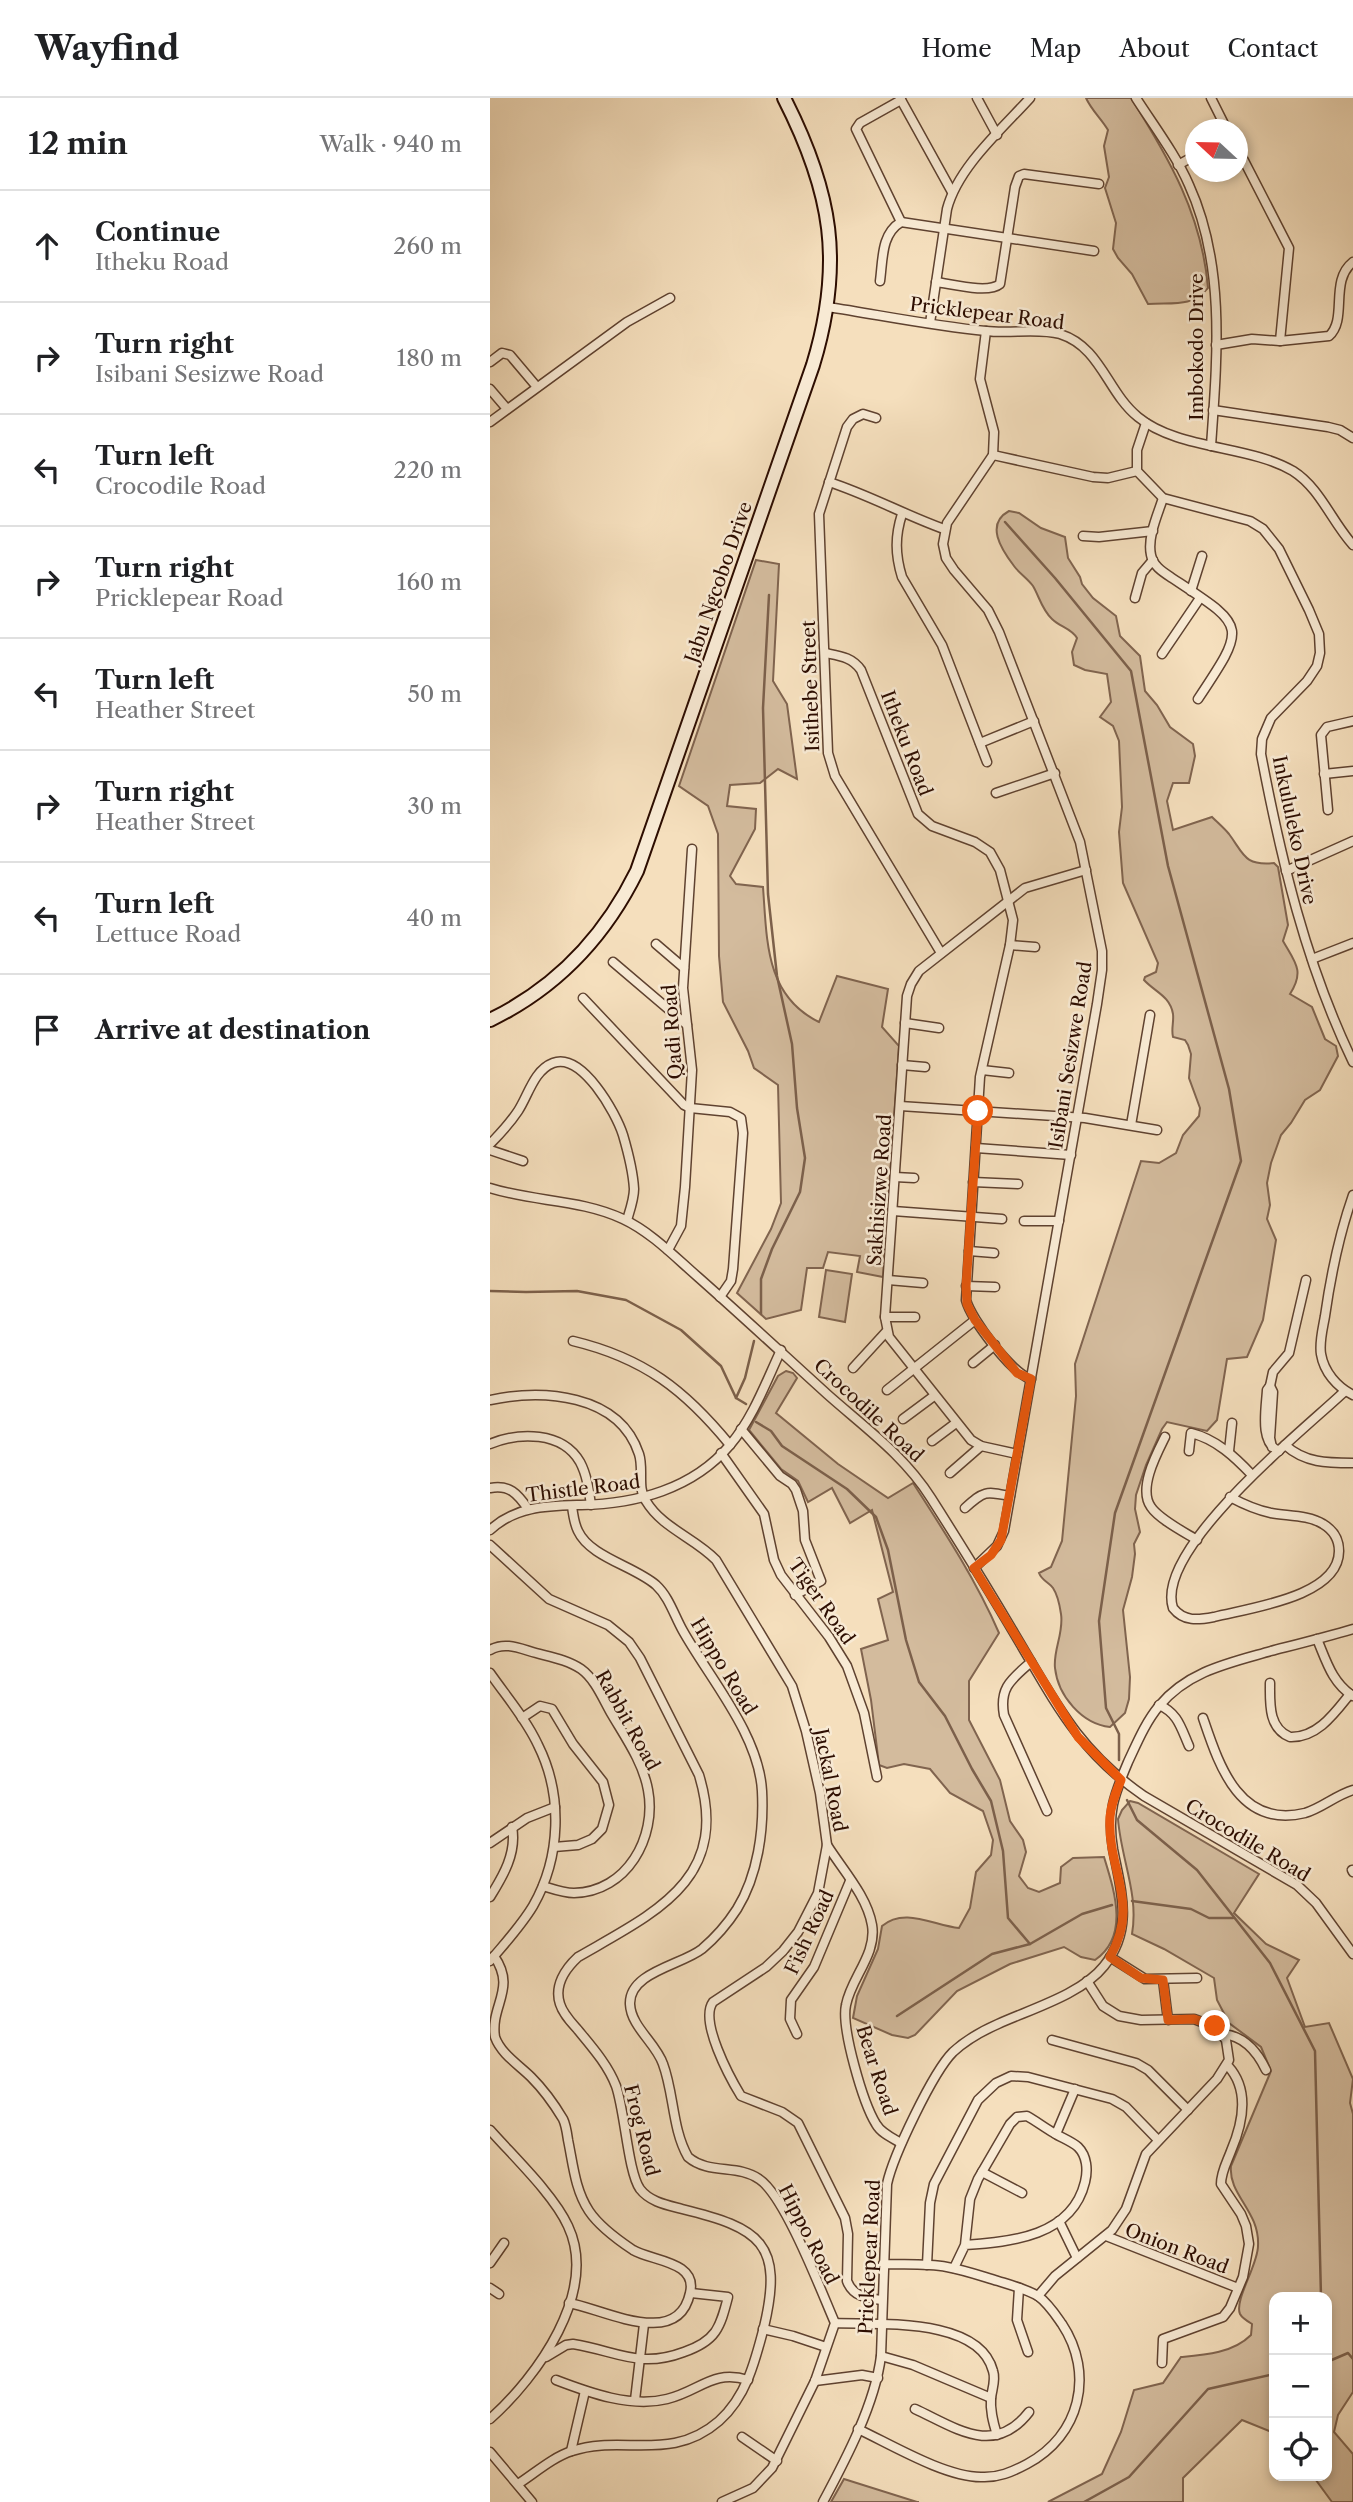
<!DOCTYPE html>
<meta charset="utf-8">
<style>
:root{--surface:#fff;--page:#f6f6f6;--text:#202124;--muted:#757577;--line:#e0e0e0}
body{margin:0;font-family:"Libre Caslon Text",serif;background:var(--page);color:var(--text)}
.controls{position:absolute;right:21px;bottom:21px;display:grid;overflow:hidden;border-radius:14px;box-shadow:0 4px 10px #0003}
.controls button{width:63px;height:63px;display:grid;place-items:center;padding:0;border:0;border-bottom:2px solid var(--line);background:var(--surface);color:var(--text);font:35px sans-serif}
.compass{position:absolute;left:695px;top:21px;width:63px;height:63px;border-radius:50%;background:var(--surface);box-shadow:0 4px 10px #0003;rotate:292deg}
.stop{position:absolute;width:21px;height:21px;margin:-16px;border:5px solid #ea580c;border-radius:50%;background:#fff}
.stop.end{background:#ea580c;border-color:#fff;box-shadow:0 2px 7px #0008}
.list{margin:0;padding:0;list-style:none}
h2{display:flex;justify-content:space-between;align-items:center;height:91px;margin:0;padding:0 28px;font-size:30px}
h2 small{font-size:23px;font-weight:400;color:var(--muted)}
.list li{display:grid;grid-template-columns:46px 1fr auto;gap:21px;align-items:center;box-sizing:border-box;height:112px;padding:0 28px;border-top:2px solid var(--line)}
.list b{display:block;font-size:26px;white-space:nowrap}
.list p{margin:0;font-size:23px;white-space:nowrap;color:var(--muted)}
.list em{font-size:23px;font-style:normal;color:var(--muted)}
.icon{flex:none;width:38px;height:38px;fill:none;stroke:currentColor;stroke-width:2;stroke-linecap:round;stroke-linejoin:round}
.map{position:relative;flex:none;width:863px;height:2404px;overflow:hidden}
header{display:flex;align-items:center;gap:42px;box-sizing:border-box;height:98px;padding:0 35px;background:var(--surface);border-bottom:2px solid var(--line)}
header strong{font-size:33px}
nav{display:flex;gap:38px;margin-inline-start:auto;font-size:24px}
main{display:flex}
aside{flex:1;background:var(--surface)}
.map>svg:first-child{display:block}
</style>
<header>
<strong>Wayfind</strong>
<nav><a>Home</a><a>Map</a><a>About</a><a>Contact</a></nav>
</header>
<main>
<aside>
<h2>12 min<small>Walk · 940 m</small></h2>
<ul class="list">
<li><svg class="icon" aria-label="ahead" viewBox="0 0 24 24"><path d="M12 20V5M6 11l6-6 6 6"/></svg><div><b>Continue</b><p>Itheku Road</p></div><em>260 m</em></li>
<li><svg class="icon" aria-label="right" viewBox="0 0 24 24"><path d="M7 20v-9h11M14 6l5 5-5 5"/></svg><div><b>Turn right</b><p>Isibani Sesizwe Road</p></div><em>180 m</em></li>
<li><svg class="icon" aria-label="left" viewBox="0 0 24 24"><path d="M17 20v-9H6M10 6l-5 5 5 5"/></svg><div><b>Turn left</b><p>Crocodile Road</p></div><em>220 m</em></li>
<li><svg class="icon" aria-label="right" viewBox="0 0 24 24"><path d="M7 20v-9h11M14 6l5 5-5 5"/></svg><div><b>Turn right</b><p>Pricklepear Road</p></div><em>160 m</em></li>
<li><svg class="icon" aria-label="left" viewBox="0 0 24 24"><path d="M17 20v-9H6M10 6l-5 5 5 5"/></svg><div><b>Turn left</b><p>Heather Street</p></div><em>50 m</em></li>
<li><svg class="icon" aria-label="right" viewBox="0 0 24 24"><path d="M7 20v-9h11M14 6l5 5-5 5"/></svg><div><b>Turn right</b><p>Heather Street</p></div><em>30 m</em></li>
<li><svg class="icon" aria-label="left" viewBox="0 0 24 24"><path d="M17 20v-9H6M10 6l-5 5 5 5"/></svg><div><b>Turn left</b><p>Lettuce Road</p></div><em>40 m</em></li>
<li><svg class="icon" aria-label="arrive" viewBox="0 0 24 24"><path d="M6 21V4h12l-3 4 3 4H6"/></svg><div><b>Arrive at destination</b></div></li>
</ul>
</aside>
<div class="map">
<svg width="863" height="2404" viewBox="0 0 863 2404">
<rect width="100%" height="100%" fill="#f5dfbd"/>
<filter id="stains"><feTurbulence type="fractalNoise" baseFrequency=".00286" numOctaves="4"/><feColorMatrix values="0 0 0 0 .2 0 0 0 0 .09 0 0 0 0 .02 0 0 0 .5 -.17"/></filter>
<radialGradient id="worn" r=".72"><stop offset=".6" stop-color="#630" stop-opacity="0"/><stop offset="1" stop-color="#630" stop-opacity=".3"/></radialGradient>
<g fill="#d3bb9d" stroke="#80644f" stroke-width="2">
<path d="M596 0H641C679 60 712 117 718 190 702 210 681 204 658 206L642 176 628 160 623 151 626 125 615 90 619 79 614 48 618 32C611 20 602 13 596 0Z"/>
<path d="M519 413 529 415 551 430 575 439 578 460 590 479 592 486 603 500 626 518 630 538 650 558 655 593 667 607 680 629 703 646 705 658 699 685H683L677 703 683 732 722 719C727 724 734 730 739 736 754 756 754 768 784 765L788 769 798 827 793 843C805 864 815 873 800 896L822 909 835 941 846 948 848 958 830 992 815 1002 801 1025 791 1037 781 1065 777 1085 780 1107 777 1121 786 1142 773 1222 757 1259 737 1261 727 1322 717 1333 677 1324 672 1331 656 1367 646 1397 645 1411 650 1434 644 1446 645 1456 642 1479 633 1512 640 1579 639 1601 635 1615 620 1629C592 1626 568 1598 565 1570 563 1552 574 1535 571 1516 570 1509 567 1496 563 1490 559 1484 552 1483 549 1475L561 1469 572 1443 586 1298 585 1266 651 1063 669 1065 686 1055 693 1037 709 1018 710 1010 699 980 701 956 698 947 695 942 683 939C681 931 684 924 683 916 680 898 665 894 654 882L655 879 666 874 668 865 633 785 629 734 632 709 629 643 623 628 610 619 621 604 617 576 595 572 584 567 582 554 587 540C581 530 570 529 562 521 552 512 549 498 543 488 538 481 529 475 524 468 511 451 495 426 519 413Z"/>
<path d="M266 462 289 466 283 583 297 606 307 681 288 671 270 685 240 687 237 708 266 711 265 731 240 778 246 786 273 789C277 842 275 898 329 924L347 878 398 891 392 929 409 948 393 1179 367 1174 370 1158 338 1154 333 1170H317L311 1212 276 1221 247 1195 281 1131 291 1105 288 987 264 970 258 953 233 904 229 858 228 736 218 708 189 688Z"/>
<polygon points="336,1172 362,1176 355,1224 329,1219"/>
<path d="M296 1273 303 1275 307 1280 286 1315 348 1366 398 1400 423 1385C454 1433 486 1482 509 1535L479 1583V1622L510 1682 520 1723 533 1742 536 1754 529 1778 538 1790 549 1794 570 1785 571 1769 583 1760 614 1759C624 1792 640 1838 605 1862L591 1859 574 1849 520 1866 467 1893 425 1937 418 1940 402 1937 363 1920 367 1898 388 1851 392 1828C414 1809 443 1827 469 1830L480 1810 486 1774 501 1757 503 1742 493 1713 460 1695 440 1671 414 1666 397 1670 389 1667 381 1602 371 1551 398 1542 388 1501 403 1494 382 1412 360 1425 342 1390 318 1404 308 1383 291 1371 259 1332 288 1278Z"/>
<path d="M640 1703 648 1705 769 1776 744 1815 776 1846 809 1862 797 1880 815 1929 839 1925 863 1981 860 2005 863 2016V2294L848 2317 844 2334 863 2356V2404H842L823 2378H837V2199H784V2335L752 2322 693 2380V2404H558L612 2376 631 2334 644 2292 673 2285 691 2259C715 2257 743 2255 761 2237L762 2226C757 2223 752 2220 750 2216 744 2202 768 2167 768 2148 770 2113 738 2097 741 2068L781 1973 771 1949 739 1925 727 1902 724 1880 674 1851 642 1836C649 1796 631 1761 628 1721L632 1712Z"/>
<polygon points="354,2381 427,2404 429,2404 341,2404"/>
</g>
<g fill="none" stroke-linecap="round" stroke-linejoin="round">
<g stroke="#7c604b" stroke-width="2.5">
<polyline points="515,424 565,480 641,573 678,768 739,991 751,1063 625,1415 609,1523 616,1610 629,1636 629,1662"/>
<polyline points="0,1193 36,1194 87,1193 136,1202 191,1232 231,1268 246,1300 256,1306"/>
<polyline points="271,1216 271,1181 282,1151 310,1094 315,1060 307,1010 302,946 287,878 278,796 273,610 279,497"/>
<polyline points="246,1300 255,1280 264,1243"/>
<polyline points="266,1324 281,1333 292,1348 357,1391 386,1419 398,1452 416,1542 429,1584 455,1618 482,1671 501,1703 513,1753 518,1820 540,1846"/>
<polyline points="637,1702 647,1722 707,1772 780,1865 825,1953 831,2199"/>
<polyline points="642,1803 701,1811 719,1820 743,1820"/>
<polyline points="407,1918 502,1856 540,1846 592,1816 622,1807"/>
<polyline points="837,2264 858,2255 863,2261"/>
<polyline points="594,2404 639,2379 718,2291 784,2276"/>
</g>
<g stroke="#5f4230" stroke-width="11">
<g id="street">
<polyline points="410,0 462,94"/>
<polyline points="487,0 507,37"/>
<path d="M646 0C664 28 686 57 699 87 736 168 727 262 721 348"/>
<polyline points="721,0 737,32"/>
<polyline points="411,2 370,25 366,31 411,124"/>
<polyline points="748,51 799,150 790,243"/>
<polyline points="688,67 706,57"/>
<path d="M390 183C393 161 391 136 411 124L604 153"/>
<path d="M446 184C462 186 498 196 510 186L525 89 529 78 534 76 609 86"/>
<path d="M338 209C390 217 443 228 496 233 520 236 547 230 570 236 611 249 617 294 648 319 688 352 759 347 803 373 830 390 842 424 863 447"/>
<path d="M440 225 457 111C468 69 512 31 540 0"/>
<path d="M726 247 762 241 790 243 839 238C858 221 839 183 863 164"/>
<polyline points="0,264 12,255 20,257 47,289"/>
<polyline points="0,291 17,311"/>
<polyline points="723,312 838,329 850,332 863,340"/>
<polyline points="386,320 373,316 363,321 357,329 329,416 338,655 345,678 451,855"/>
<polyline points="0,324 137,224 180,200"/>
<path d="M656 325 647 352V373L673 400 760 423 773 431 789 451 819 512 829 536 830 555 827 568 817 583 781 620 772 641 771 656C791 761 816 867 863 964"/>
<polyline points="503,357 603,379 618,380 647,373"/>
<path d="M339 384C379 397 415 417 454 431"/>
<path d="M673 400C668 416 657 439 661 457 663 468 673 474 682 480 756 529 758 526 708 601"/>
<path d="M412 416C405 438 405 456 412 479L452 547 497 664"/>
<polyline points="593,438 609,439 663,433"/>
<polyline points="701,493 712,458"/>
<polyline points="645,500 652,475 663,462"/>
<path d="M335 555C350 558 362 559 371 572L428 716 442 728 485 744 500 754 510 772 523 822 520 847 490 979 476 1202C481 1221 522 1276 541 1281"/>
<polyline points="672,556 710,500"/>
<polyline points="490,645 544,623"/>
<polyline points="834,676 863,673"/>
<polyline points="506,695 565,675"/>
<polyline points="838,712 831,637 837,629 863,623"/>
<polyline points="796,773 863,743"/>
<polyline points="166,846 194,870"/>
<polyline points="520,847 545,849"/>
<polyline points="822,861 863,845"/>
<polyline points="123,864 197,927"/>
<polyline points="93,900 194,1007 200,1010 240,1014 251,1020 253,1035 243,1171 241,1183 230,1199"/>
<polyline points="415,925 449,930"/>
<polyline points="412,967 435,969"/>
<polyline points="492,972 519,975"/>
<polyline points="410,1008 595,1020 667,1032"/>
<polyline points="641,1027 660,917"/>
<path d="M0 1046C10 1036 20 1025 28 1013 38 998 44 972 63 965 92 954 126 1015 133 1037 138 1054 143 1073 144 1091 144 1101 140 1112 137 1122"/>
<polyline points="486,1050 581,1057"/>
<polyline points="0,1052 33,1063"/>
<polyline points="405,1079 424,1080"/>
<polyline points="483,1084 528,1086"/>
<path d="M0 1090C44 1104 90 1101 133 1121 161 1134 185 1159 208 1179 251 1217 294 1257 337 1296 374 1329 414 1357 441 1400 469 1444 497 1489 524 1535 564 1602 587 1652 654 1698L807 1787 826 1805 863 1856"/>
<path d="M863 1097C849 1137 841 1176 835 1218 833 1230 829 1244 831 1256 834 1274 847 1289 863 1297"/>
<polyline points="403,1113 512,1121"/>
<polyline points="534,1123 569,1123"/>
<polyline points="178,1152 191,1128 195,1089 202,972 193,890 202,751"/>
<polyline points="479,1153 504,1155"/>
<polyline points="398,1182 433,1185"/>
<polyline points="476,1188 505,1189"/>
<polyline points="395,1219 425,1219"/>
<path d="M83 1243C154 1260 195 1292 240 1347"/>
<polyline points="483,1265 505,1247"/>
<polyline points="363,1270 396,1234"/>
<polyline points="780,1288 783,1274 799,1255 816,1182"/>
<polyline points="397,1292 485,1222"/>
<path d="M0 1302C52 1291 129 1295 149 1356 154 1371 147 1390 156 1403 172 1430 205 1440 226 1462L302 1588 316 1633 330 1695 337 1747 328 1795 308 1834 293 1853 276 1869 223 1904C209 1923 240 1980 251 1998L292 2014 308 2025 355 2120 358 2136 357 2183C363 2199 377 2200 392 2202"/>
<polyline points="413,1321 444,1298"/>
<polyline points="251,1331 290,1378 302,1386 306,1392 313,1413 315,1442 331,1483 305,1497"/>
<path d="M675 1339C666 1357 648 1391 661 1409 669 1421 694 1434 707 1442"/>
<polyline points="442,1343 466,1325"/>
<path d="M0 1346C29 1334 72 1333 90 1364 97 1377 99 1393 101 1407"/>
<path d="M795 1347C815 1365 837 1365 863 1365"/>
<path d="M782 1349 780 1340 783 1294 780 1288 777 1292C776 1311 769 1345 789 1353"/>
<path d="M699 1353 701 1335C726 1341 745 1359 762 1377"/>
<polyline points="739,1353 742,1325"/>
<polyline points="231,1355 274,1416 284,1462 291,1477 339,1539 357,1568 374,1615 387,1679"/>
<polyline points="527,1356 491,1348 481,1342 399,1239 395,1219 417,898 421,886 429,873 535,790 596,772"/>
<polyline points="460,1375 491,1348"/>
<path d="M0 1390C19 1386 28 1396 38 1411"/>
<path d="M740 1399C753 1406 766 1412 781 1415 797 1418 819 1417 833 1426 843 1432 849 1441 849 1453 849 1499 759 1510 724 1519 708 1522 694 1524 683 1510 664 1451 815 1331 855 1293"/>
<path d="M82 1408C83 1416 84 1425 88 1433 100 1459 144 1468 166 1487 179 1499 184 1517 193 1533 220 1581 269 1637 272 1693 274 1732 268 1777 247 1811 238 1825 225 1840 212 1851 192 1867 139 1874 140 1906 141 1929 166 1945 173 1966 184 1995 182 2031 198 2059 219 2077 248 2066 269 2081 295 2098 331 2193 345 2225L325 2283 282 2370 263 2390 232 2404"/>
<path d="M475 1410C494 1393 495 1393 520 1398"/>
<path d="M0 1432C26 1408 57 1408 91 1407 146 1406 203 1391 240 1347 263 1320 276 1284 291 1252"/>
<path d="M0 1447 59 1501 118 1527 139 1544 150 1560 209 1677C241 1782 164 1815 88 1859 75 1871 64 1888 70 1906 73 1916 81 1924 88 1932 102 1949 118 1967 126 1988 135 2014 138 2074 150 2091 160 2104 177 2107 192 2111 270 2130 294 2145 274 2229 265 2264 256 2299 229 2323 181 2365 132 2336 82 2353 63 2359 45 2375 28 2386"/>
<polyline points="484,1470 507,1448 514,1433 607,906 612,872 612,853 590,744 509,534 498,512 464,472 456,460 453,446 457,425 503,357 504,334 490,281 496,233"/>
<path d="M827 1541C836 1562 842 1585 863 1598"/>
<path d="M0 1552C15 1543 31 1551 46 1555 61 1559 78 1562 91 1571 105 1581 113 1601 121 1615 135 1639 153 1664 158 1692 167 1739 137 1794 84 1795 73 1795 63 1791 53 1788"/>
<path d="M541 1564C522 1581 509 1589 514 1617L557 1713"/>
<path d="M0 1575C16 1598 36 1621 48 1647 73 1697 71 1759 43 1808 31 1828 15 1845 0 1863"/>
<path d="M780 1585C780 1605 778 1630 800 1639 827 1640 844 1616 860 1596"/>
<path d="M669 1607C688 1615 691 1630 699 1648"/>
<polyline points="32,1620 50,1608 62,1611 83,1646 113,1684 119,1707 112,1731 102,1741 88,1747 64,1749"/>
<path d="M713 1620C729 1667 749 1731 815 1715 832 1710 846 1697 863 1692"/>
<polyline points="0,1745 37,1720 65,1709"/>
<path d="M337 1747C352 1771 377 1798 382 1827 387 1856 361 1880 356 1907 351 1930 373 2005 386 2026 391 2035 402 2040 411 2045"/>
<polyline points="862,1772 863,1774"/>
<path d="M0 1799C13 1778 27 1755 22 1729"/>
<path d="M4 1858C27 1891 0 1907 5 1939 11 1956 29 1967 41 1979 53 1991 64 2006 73 2021 76 2027 77 2035 78 2042 83 2066 85 2092 99 2113 109 2128 128 2142 143 2152 161 2163 208 2163 200 2195 188 2252 113 2211 79 2205"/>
<polyline points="620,1859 655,1881 707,1880"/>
<polyline points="673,1882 678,1922"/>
<polyline points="307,1936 300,1921 301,1902 324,1869 360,1783"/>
<path d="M733 1936C754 1938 767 1953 776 1972"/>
<polyline points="562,1942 646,1965 658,1972 698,2012"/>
<path d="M0 2032C24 2059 64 2097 78 2128 109 2194 47 2279 0 2321"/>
<polyline points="566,2036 585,1991"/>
<polyline points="492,2074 532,2095"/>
<polyline points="569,2123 587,2160"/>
<polyline points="616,2138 748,2190"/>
<polyline points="0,2165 14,2145"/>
<polyline points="437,2167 440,2105 444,2086 488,2002 506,1985 521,1978 538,1979 622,2001 636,2009 668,2042"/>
<path d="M464 2170 475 2147 480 2101 488 2081 520 2026 527 2019 537 2018C546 2023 555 2030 564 2035 572 2040 581 2043 588 2049 597 2058 598 2072 595 2084 582 2138 522 2144 475 2147"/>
<polyline points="0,2190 9,2196"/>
<polyline points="529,2190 527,2222 538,2254"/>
<polyline points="548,2198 565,2178 622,2132 636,2111 656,2056 727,1981 739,1962 736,1942 725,1929 704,1921 651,1922 629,1918 613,1908 597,1883"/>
<path d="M345 2225C389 2227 489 2219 503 2273 506 2282 502 2291 501 2300 500 2313 503 2324 507 2337"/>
<polyline points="273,2231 303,2238 336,2249"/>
<polyline points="391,2258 423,2267 501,2300"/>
<path d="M56 2259 76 2247 83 2246C127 2253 149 2271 194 2254 226 2243 230 2230 238 2199L201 2195"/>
<path d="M672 2265 673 2241 733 2219 740 2210 753 2179 759 2146 756 2128 751 2116 731 2086C731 2074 737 2064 741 2053 753 2025 760 1992 738 1968"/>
<path d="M66 2282C100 2295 141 2310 177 2301 210 2293 223 2271 258 2282"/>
<polyline points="325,2283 372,2277 388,2280"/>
<polyline points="145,2302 154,2226"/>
<path d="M425 2311C466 2330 504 2359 539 2314"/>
<path d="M368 2331C402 2347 455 2379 491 2379 508 2380 522 2374 537 2366 590 2338 605 2276 572 2226 565 2216 558 2205 548 2198 536 2191 521 2187 508 2183 491 2178 474 2172 457 2169 436 2165 414 2167 393 2166"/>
<polyline points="252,2339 287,2363"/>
<polyline points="81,2353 95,2293"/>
<polyline points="0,2354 42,2404"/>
<path d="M333 2404C356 2361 385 2306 391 2258L397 2086C403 2058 443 1974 463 1954 476 1942 492 1933 508 1926 541 1911 592 1896 614 1868 644 1831 631 1793 623 1751 617 1715 624 1697 638 1664 647 1645 655 1625 669 1608 698 1573 739 1565 781 1553 808 1546 836 1539 863 1531"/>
</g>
</g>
<g stroke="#2d0d01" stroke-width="16">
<path id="secondary" d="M0 922C66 890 115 838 147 773L323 267C354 165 342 94 294 0"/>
</g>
<use href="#street" stroke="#f8ead4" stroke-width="8"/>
<use href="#secondary" stroke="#f8ead4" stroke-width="12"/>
</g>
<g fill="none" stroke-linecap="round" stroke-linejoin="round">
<path stroke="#ea580c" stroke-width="9" d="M488 1013 476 1188 477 1206 485 1222 527 1275 541 1281 511 1442 501 1457 484 1470 588 1639 631 1682C626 1694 621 1706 620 1719 617 1773 651 1805 620 1859L651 1880 673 1882 678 1922 704 1921 725 1928"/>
</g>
<g text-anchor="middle" stroke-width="5" stroke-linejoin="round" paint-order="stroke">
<g font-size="19" fill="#2d0d01" stroke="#f8ead4">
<text transform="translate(497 215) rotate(7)" y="7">Pricklepear Road</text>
<text transform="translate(706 249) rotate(-90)" y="7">Imbokodo Drive</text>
<text transform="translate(228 484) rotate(-71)" y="7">Jabu Ngcobo Drive</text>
<text transform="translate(320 588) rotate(-92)" y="7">Isithebe Street</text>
<text transform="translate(417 645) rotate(69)" y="7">Itheku Road</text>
<text transform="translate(805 732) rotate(78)" y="7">Inkululeko Drive</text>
<text transform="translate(182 934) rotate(-94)" y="7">Qadi Road</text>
<text transform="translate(580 957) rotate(-81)" y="7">Isibani Sesizwe Road</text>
<text transform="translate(389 1092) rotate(-86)" y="7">Sakhisizwe Road</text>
<text transform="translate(379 1312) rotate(43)" y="7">Crocodile Road</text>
<text transform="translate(93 1390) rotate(-7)" y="7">Thistle Road</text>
<text transform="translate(332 1503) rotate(55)" y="7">Tiger Road</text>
<text transform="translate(234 1568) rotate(59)" y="7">Hippo Road</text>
<text transform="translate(138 1622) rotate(61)" y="7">Rabbit Road</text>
<text transform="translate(341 1682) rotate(79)" y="7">Jackal Road</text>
<text transform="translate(758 1742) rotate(31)" y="7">Crocodile Road</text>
<text transform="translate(319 1834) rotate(-65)" y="7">Fish Road</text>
<text transform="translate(387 1972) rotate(72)" y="7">Bear Road</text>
<text transform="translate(152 2032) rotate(76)" y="7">Frog Road</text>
<text transform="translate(319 2136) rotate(63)" y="7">Hippo Road</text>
<text transform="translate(687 2150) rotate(21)" y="7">Onion Road</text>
<text transform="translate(379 2159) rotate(-87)" y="7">Pricklepear Road</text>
</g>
</g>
<rect width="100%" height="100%" filter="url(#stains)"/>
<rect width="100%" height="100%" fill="url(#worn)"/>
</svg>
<div class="controls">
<button>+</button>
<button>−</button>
<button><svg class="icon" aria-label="locate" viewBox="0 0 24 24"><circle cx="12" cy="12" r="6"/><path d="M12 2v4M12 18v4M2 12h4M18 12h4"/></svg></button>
</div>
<svg class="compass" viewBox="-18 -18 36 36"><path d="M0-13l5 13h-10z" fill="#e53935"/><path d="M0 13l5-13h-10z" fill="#757577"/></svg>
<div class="stop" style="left:488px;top:1013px"></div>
<div class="stop end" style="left:725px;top:1928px"></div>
</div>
</main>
